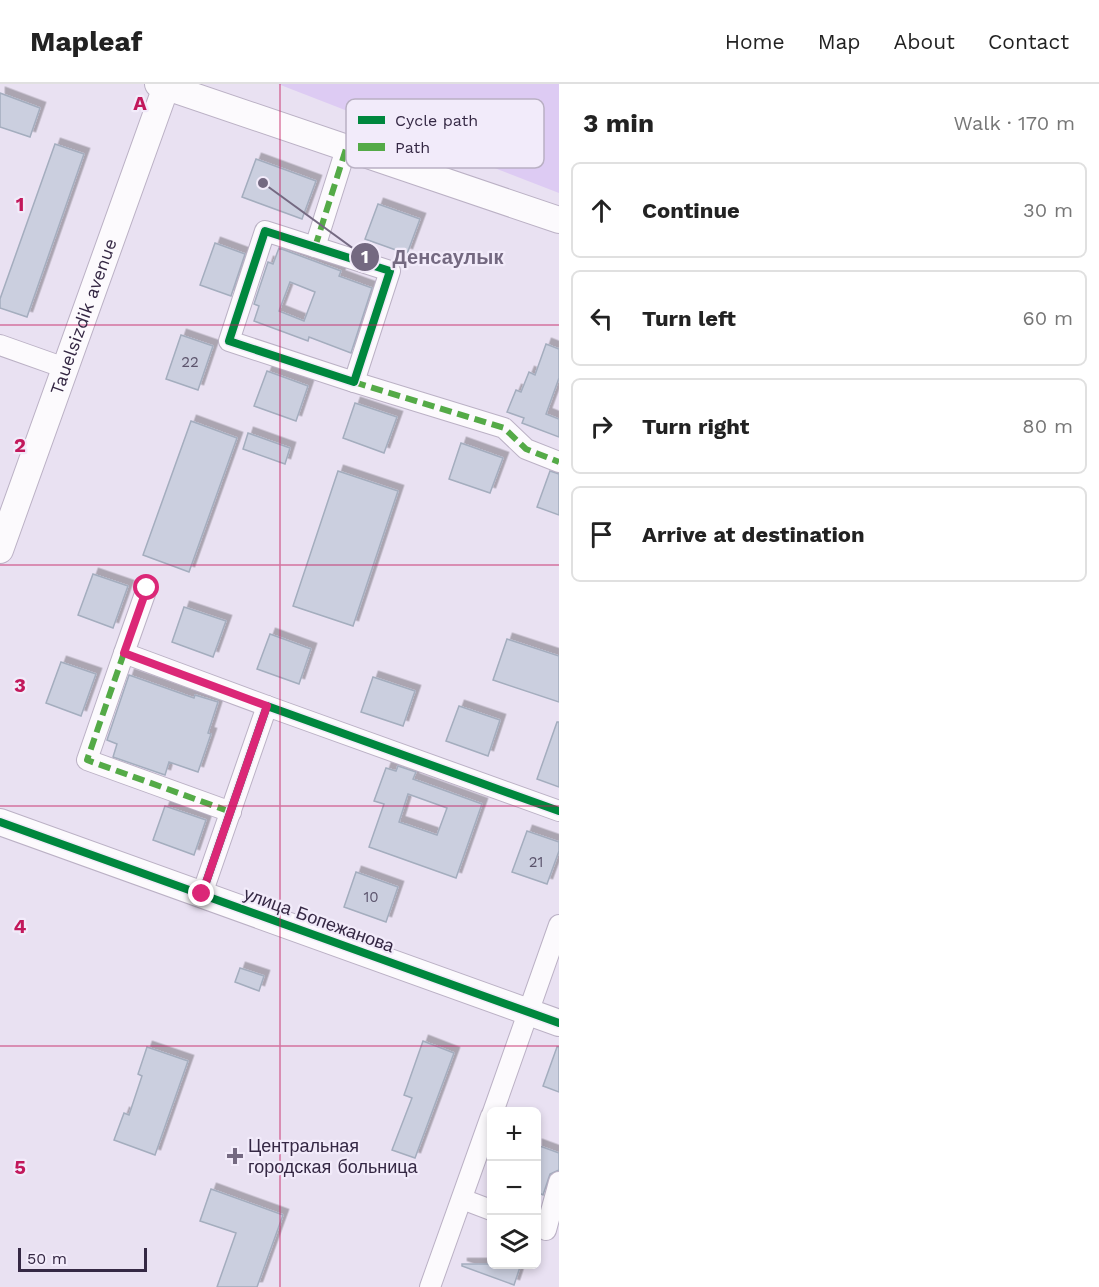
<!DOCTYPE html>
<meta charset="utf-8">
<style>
:root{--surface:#fff;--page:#f2f2f2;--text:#222;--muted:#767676;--line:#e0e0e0}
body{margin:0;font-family:"Work Sans",sans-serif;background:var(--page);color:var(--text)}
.controls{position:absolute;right:18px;bottom:18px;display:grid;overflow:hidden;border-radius:9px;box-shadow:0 3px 9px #0003}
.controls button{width:54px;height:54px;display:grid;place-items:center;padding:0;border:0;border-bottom:2px solid var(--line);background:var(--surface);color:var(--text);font:30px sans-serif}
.scale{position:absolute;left:18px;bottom:15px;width:129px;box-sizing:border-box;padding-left:6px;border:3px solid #352844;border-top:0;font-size:16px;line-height:21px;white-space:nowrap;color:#352844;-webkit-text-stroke:4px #f2ebfa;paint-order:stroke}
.stop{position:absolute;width:18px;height:18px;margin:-14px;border:4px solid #db2777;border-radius:50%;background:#fff}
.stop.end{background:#db2777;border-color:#fff;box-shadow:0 2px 6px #0008}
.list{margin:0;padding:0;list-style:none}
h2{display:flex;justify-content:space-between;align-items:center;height:78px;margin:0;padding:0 24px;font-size:26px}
h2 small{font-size:20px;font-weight:400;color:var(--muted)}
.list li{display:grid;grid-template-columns:39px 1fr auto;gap:18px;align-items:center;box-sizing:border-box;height:96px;margin:0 12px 12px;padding:0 12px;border:2px solid var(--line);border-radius:9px}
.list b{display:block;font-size:22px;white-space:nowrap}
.list em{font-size:20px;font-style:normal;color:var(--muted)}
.icon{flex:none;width:33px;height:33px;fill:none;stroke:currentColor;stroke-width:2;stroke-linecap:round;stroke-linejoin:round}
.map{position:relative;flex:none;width:559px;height:1203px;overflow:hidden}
header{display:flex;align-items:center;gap:36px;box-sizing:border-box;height:84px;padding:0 30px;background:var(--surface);border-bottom:2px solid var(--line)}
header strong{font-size:28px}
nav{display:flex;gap:33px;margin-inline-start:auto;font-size:21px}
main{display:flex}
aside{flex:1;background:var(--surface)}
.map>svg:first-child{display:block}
</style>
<header>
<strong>Mapleaf</strong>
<nav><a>Home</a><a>Map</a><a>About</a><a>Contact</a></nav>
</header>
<main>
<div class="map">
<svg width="559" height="1203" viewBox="0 0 559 1203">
<defs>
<filter id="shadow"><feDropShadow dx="5.5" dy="-5.5" stdDeviation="0" flood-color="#0004"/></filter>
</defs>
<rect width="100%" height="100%" fill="#e9e1f2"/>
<polygon fill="#ddcbf3" points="278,0 559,0 559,109"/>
<g fill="#cbcfdf" stroke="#a4adbe" stroke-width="1.5" fill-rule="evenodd" filter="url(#shadow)">
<polygon points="0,9 40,24 30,53 0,43"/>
<polygon points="55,60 84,70 27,233 0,224 0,215"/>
<polygon points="256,75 316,97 302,135 242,113"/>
<polygon points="378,120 420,135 407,170 365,155"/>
<polygon points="215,159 245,170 231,212 200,201"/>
<path d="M279 164 341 187 339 192 372 204 351 269 309 253 308 257 254 237 259 222 254 220 268 178 273 180ZM290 198 315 208 304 237 279 227Z"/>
<polygon points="181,251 213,262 198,306 166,295"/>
<polygon points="546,260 559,265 559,294 546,330 559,335 559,353 522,339 524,334 507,328 516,306 521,308 529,288 535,291"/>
<polygon points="267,287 308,302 296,337 254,322"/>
<polygon points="355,319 397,333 384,369 343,354"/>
<polygon points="191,337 237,354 189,488 143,471"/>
<polygon points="248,349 290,364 285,380 243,365"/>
<polygon points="461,359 503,374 490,409 449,395"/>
<polygon points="338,387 398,407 353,542 293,522"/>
<polygon points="550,387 559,390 559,431 537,423"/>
<polygon points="93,490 128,502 113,544 78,531"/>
<polygon points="184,523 226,537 213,573 172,558"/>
<polygon points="270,550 311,565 299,600 257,585"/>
<polygon points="507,555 559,572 559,618 493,596"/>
<polygon points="61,578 96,590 81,632 46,619"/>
<polygon points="129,591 194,614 195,611 218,618 208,649 211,650 198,688 169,678 165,691 113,673 117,660 107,656"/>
<polygon points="373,593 415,607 403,642 361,628"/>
<polygon points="459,622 500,636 488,672 446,657"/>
<polygon points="557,638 559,638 559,703 537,695"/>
<path d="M398 682 416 688 413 695 482 720 456 794 369 763 384 720 374 717 386 684 396 687ZM408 710 447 724 437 751 399 738Z"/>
<polygon points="165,722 206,736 194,771 153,756"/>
<polygon points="527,747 559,758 559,767 547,800 512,788"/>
<polygon points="356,788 398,803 386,838 344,823"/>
<polygon points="240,884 264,892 259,907 235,898"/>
<polygon points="423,957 454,969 415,1074 392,1066 412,1014 404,1011"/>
<polygon points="147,963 188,977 155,1071 114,1056 124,1029 129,1031 142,992 138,990"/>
<polygon points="557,963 559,963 559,1008 543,1002"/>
<polygon points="537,1061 559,1069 559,1086 550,1090 543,1111 537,1108"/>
<polygon points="211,1105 283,1131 257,1203 217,1203 236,1149 200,1137"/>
<polygon points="462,1180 521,1180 514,1201 462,1182"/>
</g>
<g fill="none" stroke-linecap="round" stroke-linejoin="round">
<g stroke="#bbb1c5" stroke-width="22">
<g id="minor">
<polygon points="265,147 390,187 354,298 229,257"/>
<polyline points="315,163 346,65"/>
<polyline points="0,261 65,284"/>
<polyline points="354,298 504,344 526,365 559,378"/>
<polyline points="147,504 124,569 267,622"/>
<polyline points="124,569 87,676 231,728"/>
<polyline points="202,810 267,622 559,727"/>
<polyline points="493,1028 559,841"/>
<polyline points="462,1115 491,1126"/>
<polyline points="546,1146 559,1098"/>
<polyline points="430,1203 491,1032"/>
</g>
</g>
<g stroke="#bbb1c5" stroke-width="28">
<g id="tertiary">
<polyline points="158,0 559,136"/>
<path id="s1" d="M0 466 167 0"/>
<polyline points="0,738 559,939"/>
</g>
</g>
<use href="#minor" stroke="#fcfafd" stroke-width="20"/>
<use href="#tertiary" stroke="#fcfafd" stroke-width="26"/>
<g stroke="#54aa47" stroke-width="6" stroke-dasharray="12 6" stroke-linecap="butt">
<polyline points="315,163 346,65"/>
<polyline points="354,298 504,344 526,365 559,378"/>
<polyline points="147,504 124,569 267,622"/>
<polyline points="124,569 87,676 231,728"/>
</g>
<g stroke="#f2ebfa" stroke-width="11">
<g id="cycleway">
<polygon points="265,147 390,187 354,298 229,257"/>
<polyline points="0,738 559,939"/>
<polyline points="202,810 267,622 559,727"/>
</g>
</g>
<use href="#cycleway" stroke="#00873e" stroke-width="8"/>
</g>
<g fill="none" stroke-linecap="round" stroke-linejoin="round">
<polyline stroke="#db2777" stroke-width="8" points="147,504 124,569 267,622 202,810"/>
</g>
<path fill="none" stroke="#c2185b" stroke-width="1.5" stroke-opacity="0.55" d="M280 0V1203M0 241H559M0 481H559M0 722H559M0 962H559"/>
<path fill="#746981" stroke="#f2ebfa" stroke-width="2" d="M232 1063h6v6h6v6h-6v6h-6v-6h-6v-6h6z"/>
<g text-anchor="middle" stroke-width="4.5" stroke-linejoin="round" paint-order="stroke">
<g font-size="15" fill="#5c546c">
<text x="190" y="283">22</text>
<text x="536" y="783">21</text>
<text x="371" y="818">10</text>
</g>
<g font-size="18" fill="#352844" stroke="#f2ebfa">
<text dy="6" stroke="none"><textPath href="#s1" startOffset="248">Tauelsizdik avenue</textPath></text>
<text transform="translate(319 836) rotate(20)" y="6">улица Бопежанова</text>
</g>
<g font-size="18" fill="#352844" stroke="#f2ebfa" text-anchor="start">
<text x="248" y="1068">Центральная<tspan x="248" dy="21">городская больница</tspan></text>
</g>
</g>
<rect x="346" y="15" width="198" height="69" rx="9" fill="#f2ebfa" stroke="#b9b0c3" stroke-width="1.5"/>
<rect x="358" y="32" width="27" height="8" fill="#00873e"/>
<rect x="358" y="59" width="27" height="8" fill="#54aa47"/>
<g font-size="16" fill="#352844">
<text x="395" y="42">Cycle path</text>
<text x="395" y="69">Path</text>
</g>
<g font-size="20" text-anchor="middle" font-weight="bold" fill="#c2185b" stroke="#f2ebfa" stroke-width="4.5" stroke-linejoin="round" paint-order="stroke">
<text x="140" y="26">A</text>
<text x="20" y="127">1</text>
<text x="20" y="368">2</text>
<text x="20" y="608">3</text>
<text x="20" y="849">4</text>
<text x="20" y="1090">5</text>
</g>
<path fill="none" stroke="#746981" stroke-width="2" d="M263 99L365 173"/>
<g fill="#746981" stroke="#f2ebfa" stroke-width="2">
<circle cx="263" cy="99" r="6"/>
<circle cx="365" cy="173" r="15"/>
</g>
<g font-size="18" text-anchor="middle" font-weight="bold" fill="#fff">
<text x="365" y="179">1</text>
</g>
<g font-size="20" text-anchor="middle" font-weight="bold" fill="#746981" stroke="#f2ebfa" stroke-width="4.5" stroke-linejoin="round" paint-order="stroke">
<text x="448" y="180">Денсаулык</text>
</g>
</svg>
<div class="controls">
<button>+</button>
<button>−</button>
<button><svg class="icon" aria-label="layers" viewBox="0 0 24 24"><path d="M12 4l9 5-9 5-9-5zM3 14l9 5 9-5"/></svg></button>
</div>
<div class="scale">50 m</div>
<div class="stop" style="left:147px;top:504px"></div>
<div class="stop end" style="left:202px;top:810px"></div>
</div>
<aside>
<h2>3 min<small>Walk · 170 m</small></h2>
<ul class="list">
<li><svg class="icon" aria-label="ahead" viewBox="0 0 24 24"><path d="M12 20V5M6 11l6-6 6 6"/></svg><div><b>Continue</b></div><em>30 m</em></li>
<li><svg class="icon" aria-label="left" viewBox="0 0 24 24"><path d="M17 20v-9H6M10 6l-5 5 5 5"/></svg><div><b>Turn left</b></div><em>60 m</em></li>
<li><svg class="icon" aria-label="right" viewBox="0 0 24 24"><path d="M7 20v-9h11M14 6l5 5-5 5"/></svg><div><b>Turn right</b></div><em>80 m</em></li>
<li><svg class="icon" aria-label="arrive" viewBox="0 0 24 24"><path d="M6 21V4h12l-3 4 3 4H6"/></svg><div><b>Arrive at destination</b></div></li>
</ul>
</aside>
</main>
